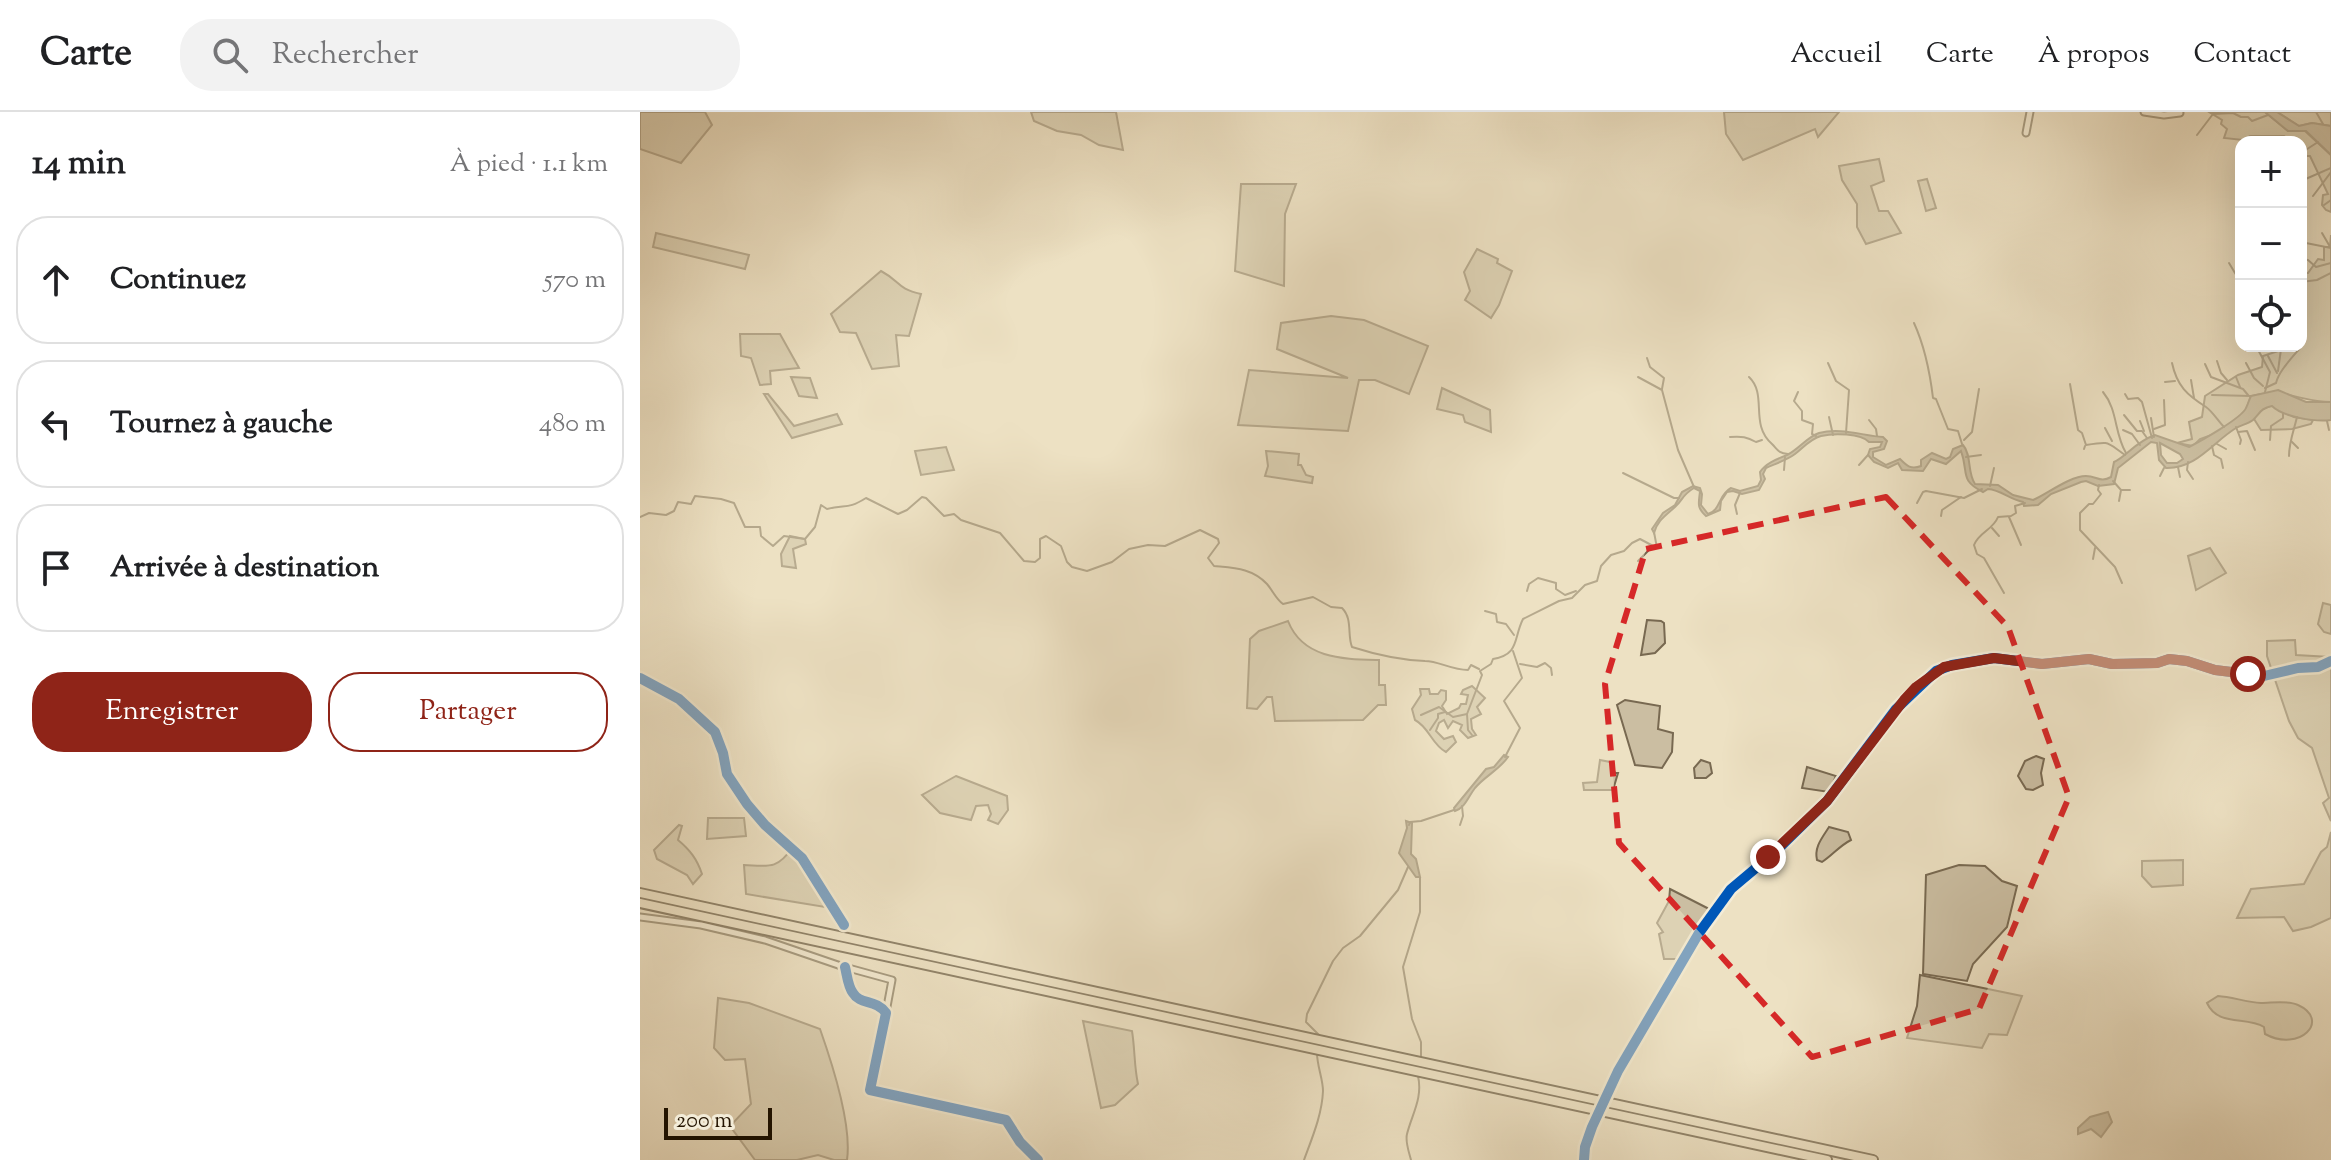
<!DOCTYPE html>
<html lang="fr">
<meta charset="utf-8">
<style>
:root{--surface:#fff;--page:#f2f2f2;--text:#202124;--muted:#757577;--line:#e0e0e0;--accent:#8f2418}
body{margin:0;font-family:"Sorts Mill Goudy",serif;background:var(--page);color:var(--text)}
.controls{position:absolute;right:24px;top:24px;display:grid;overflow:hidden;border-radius:16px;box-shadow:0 8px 32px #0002}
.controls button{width:72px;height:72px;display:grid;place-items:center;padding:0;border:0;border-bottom:2px solid var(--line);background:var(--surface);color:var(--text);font:40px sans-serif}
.scale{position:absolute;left:24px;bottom:20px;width:108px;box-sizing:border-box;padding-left:8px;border:4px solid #241400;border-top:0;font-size:22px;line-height:28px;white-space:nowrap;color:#241400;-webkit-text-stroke:6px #f3ecd8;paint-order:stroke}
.stop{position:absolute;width:24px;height:24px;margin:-18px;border:6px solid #8f2418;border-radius:50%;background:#fff}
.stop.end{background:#8f2418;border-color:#fff;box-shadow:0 2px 8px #0008}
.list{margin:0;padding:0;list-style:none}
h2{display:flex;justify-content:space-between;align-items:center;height:104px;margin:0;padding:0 32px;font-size:34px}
h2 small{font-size:26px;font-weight:400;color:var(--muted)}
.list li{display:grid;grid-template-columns:52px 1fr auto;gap:24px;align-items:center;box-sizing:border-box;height:128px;margin:0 16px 16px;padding:0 16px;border:2px solid var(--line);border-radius:32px}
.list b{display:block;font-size:30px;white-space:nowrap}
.list em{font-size:26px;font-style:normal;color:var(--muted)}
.actions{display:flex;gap:16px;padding:24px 32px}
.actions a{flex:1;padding:18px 0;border:2px solid var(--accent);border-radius:32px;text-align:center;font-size:28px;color:var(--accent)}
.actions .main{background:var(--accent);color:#fff}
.icon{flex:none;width:44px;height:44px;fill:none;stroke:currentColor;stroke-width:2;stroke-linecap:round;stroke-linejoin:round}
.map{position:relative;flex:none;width:1691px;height:1048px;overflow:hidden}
header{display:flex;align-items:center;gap:48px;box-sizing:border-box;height:112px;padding:0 40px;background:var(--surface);border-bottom:2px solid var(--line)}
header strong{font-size:38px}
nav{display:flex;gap:44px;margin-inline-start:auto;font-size:28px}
.search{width:560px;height:72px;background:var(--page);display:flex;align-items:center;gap:20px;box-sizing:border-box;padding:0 28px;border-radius:32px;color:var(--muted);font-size:30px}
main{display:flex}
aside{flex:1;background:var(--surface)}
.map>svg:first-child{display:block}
</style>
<header>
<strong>Carte</strong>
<div class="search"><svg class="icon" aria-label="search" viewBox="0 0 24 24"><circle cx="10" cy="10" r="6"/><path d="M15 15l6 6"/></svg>Rechercher</div>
<nav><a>Accueil</a><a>Carte</a><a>À propos</a><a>Contact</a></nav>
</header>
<main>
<aside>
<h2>14 min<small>À pied · 1.1 km</small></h2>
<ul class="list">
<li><svg class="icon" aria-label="ahead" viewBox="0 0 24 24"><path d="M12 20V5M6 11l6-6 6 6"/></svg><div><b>Continuez</b></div><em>570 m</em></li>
<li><svg class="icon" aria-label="left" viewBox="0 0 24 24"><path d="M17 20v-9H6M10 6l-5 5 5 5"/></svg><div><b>Tournez à gauche</b></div><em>480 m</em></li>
<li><svg class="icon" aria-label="arrive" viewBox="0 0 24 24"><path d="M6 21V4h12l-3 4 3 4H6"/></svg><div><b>Arrivée à destination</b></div></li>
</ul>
<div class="actions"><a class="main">Enregistrer</a><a>Partager</a></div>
</aside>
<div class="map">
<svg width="1691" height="1048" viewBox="0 0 1691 1048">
<rect width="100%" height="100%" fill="#ede1c3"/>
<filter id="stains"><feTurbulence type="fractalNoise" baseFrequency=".0025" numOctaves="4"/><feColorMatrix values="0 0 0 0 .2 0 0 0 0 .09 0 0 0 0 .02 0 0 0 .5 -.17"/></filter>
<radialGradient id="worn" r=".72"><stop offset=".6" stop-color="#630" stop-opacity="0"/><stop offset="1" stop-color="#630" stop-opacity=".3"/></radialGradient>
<g fill="#cbbea2" stroke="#786951" stroke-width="2">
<polygon points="0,0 65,0 72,13 41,51 0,37"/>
<polygon points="391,0 476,0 483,38 459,33 441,23 417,19 394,9"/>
<polygon points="1084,0 1199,0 1178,25 1175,17 1103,48 1086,22"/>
<polygon points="1569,0 1625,0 1648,19 1665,19 1691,43 1691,100 1686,98 1682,93 1683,83 1688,82 1670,44 1666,44 1661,36 1661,30 1653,30 1644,24 1610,24 1603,28 1584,26 1587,17 1581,12 1582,8"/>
<polygon points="1637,0 1691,0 1691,14 1672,11 1659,14"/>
<polygon points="1239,47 1244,69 1231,74 1239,99 1248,99 1261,121 1226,132 1217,115 1217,92 1202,68 1199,54"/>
<polygon points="1287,67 1296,96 1286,99 1278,69"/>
<polygon points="601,72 656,72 645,102 644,174 595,159"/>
<polygon points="16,121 109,143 105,157 13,135"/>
<path d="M1691 123V290C1661 290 1642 275 1611 284L1606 298 1602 302 1580 320 1560 327 1553 334 1537 331 1552 327 1549 310 1562 305 1565 284 1598 263 1622 255 1623 244 1638 239 1637 234H1661V161H1668L1678 147 1684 148V135H1690Z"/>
<polygon points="837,137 858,147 857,151 872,159 859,193 851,206 825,188 830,179 824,160"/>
<path d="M241 159C260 169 257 177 281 182L269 224 256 223 259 254 232 257 216 221 200 220 191 202Z"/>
<polygon points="691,204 724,208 788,234 769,282 735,268 719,268 708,319 598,313 609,258 708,266 637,237 641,211"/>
<polygon points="100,222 140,222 159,256 130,259 131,272 120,273 111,246 101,244"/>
<polygon points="151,265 170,266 177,286 159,284"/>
<polygon points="802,276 850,298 851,320 825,310 823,303 797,297"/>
<polygon points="124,282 128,282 154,314 197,302 202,312 152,326"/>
<polygon points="1632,293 1654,305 1673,308 1671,312 1652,317 1621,318 1614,307 1617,300"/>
<polygon points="306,335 314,358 281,363 275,339"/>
<polygon points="626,339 659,342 658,353 661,353 666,363 673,365 672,371 625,364 628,354"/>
<polygon points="150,424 165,427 166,432 153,437 156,456 142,454 141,442"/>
<polygon points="1570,436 1586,461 1556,478 1548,444"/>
<polygon points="1683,491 1691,493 1691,522 1684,520 1678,512"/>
<polygon points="1007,508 1021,509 1024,511 1025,531 1015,541 1001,543"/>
<path d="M648 509C663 547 703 547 739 548V573H745L746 593H738L723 608 635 609 632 585H627L617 597 607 596 610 527 619 519Z"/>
<polygon points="1655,528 1656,543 1691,545 1691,709 1683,691 1689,686 1672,636 1658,626 1649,609 1627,544 1627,529"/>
<path d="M832 574 845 586 837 595 841 602 831 607 832 617 836 623 828 626 820 618 822 613 813 609 808 616 804 608 799 611 796 619 804 627 813 624 816 630 806 640C792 633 789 615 775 608L772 597 781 583 780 577H789L790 582H798L801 578 806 579V588L802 594 807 602 819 596 821 592H826L828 583 821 582 823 578Z"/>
<polygon points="985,588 1020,594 1018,617 1033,621 1032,640 1022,656 995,653 977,593"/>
<polygon points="1396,644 1404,647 1401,661 1403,673 1393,678 1386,677 1378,664 1385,649"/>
<polygon points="960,648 970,650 975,661 978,661 973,678 944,678 943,671 957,670"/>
<polygon points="1061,648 1070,651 1072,661 1066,666 1055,666 1054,656"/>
<polygon points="1167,655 1196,664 1189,680 1162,676"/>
<polygon points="316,664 367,684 368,698 358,712 348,708 351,702 348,693 336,694 331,708 300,701 282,683"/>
<polygon points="68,706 104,706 106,724 67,727"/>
<path d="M39 713 42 714 38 728C50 738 57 747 62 762L53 772 47 763 17 747 14 738Z"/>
<path d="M1189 715 1208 720 1211 728C1199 734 1193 743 1182 750L1177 748C1174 735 1182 726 1189 715Z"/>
<polygon points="1691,720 1691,806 1671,815 1653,819 1644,805 1597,806 1611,777 1664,772 1681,740 1687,735"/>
<path d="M152 736 191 796 106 782 104 753C128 754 137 758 152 736Z"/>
<polygon points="1543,748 1543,773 1512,775 1502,764 1502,749"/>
<polygon points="1319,753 1345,754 1362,769 1377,774 1367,815 1333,852 1327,869 1283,862 1286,763"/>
<polygon points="1030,777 1075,800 1044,847 1024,847 1019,822 1023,820 1017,811 1029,789"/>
<polygon points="1280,863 1382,884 1367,923 1349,922 1342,936 1267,926 1277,894"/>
<path d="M1578 884C1592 885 1606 890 1621 891 1632 891 1648 888 1658 893 1691 908 1660 941 1625 922L1624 915C1606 904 1578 915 1567 891Z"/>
<path d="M78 886 109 891 180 917C192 951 212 1013 207 1048H194L178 1043 157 1048H115L90 1014 111 992 105 947 85 948 74 936Z"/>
<path d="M443 909 492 919C495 937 494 954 498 972L475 993 461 996Z"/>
</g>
<g fill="#a99b81" stroke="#74654d" stroke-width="2" fill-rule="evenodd">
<polygon points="1625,0 1637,0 1659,14 1672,11 1691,14 1691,43 1666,19 1648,19"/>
<path d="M1638 278 1666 290H1691V308C1675 310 1643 305 1632 294 1621 296 1620 301 1613 308 1608 312 1601 313 1596 316 1573 330 1556 357 1526 356L1519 348 1517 331 1511 330 1478 356 1474 372 1458 374 1446 369 1441 370 1411 382 1398 393 1384 394 1383 390C1369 387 1361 378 1348 377L1343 380C1319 368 1329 361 1321 339L1306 352 1291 347 1283 359 1262 358 1258 351 1248 356 1234 350 1228 343 1230 337 1240 335 1242 330H1229C1221 321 1193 321 1181 324 1170 327 1163 336 1155 342 1147 348 1135 352 1126 356L1123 362 1125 367 1119 378 1102 382 1093 379 1087 380 1081 389 1080 398 1066 404C1056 395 1059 391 1060 379L1054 376C1042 383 1043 388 1035 395 1025 404 1017 409 1014 421L1012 417 1023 401 1035 393 1042 380 1053 374 1060 376 1062 382 1061 393 1068 402C1081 398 1078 383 1091 376L1100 379 1118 374 1121 368 1120 360C1126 351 1137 347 1147 343 1159 337 1167 325 1179 321 1201 315 1223 324 1243 325L1247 329 1244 337 1233 340V345L1246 353 1260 347C1267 354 1271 358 1281 354V348L1292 341 1306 347 1310 345 1313 337 1323 333C1332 343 1327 361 1335 372L1358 373 1373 383 1393 388C1407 382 1430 364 1446 364 1457 364 1460 371 1471 365L1474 350C1487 344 1495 330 1515 323L1549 335C1559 330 1602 306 1606 296 1608 292 1609 288 1611 284ZM1520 331 1540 342 1543 347 1537 351H1527L1521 343Z"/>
<path d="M864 643 868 645C859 658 845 664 835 676 828 685 825 696 815 699L814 696 846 657 854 655Z"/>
<polygon points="766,709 772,711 771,742 776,747 780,765 776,765 759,741 767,716"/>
<polygon points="1468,1000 1472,1010 1461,1025 1451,1017 1438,1022 1438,1016 1450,1005"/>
</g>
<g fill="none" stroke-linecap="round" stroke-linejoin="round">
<g stroke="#74654d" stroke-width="2">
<polyline points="1676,0 1683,12"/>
<polyline points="1557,23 1573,2 1593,1 1601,5 1608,5 1612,9 1628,3"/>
<polyline points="1661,41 1678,30"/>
<polyline points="1661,69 1691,56"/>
<polyline points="1673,84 1691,60"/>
<polyline points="1684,93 1691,88"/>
<polyline points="1682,121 1689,133"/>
<polyline points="1661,124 1666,131 1691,136"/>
<polyline points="1661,147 1668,148 1676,155 1691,151"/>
<polyline points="1589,151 1601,171"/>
<polyline points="1661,170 1677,168 1691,161"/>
<path d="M1274 211C1285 235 1290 261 1293 286L1296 287 1308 317 1318 319 1322 332"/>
<polyline points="1616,234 1630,260 1625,280"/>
<polyline points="1628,244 1637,261"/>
<polyline points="1007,246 1010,255 1024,266 1022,277"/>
<polyline points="1577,249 1581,261 1587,268"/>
<polyline points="1188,251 1196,269 1209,278 1206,321"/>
<path d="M1532 251C1537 274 1547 283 1566 295 1573 300 1578 309 1584 315"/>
<polyline points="1606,251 1614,266 1623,274"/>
<polyline points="1565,252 1571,265 1603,277 1608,283"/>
<polyline points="1638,259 1641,237"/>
<polyline points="998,265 1022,278 1038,338 1054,375"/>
<path d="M1109 265C1128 283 1109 312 1132 332 1138 338 1138 341 1148 342"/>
<polyline points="1596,265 1600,275"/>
<polyline points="1551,268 1554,286"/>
<polyline points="1525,270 1535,269"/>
<path d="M1430 272 1438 318 1442 321 1446 333C1471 329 1466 330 1485 343"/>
<path d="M1625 276 1636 271C1639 259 1651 247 1660 236"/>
<polyline points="1158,280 1154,289 1162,299 1162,308 1173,312 1172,322 1176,324"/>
<path d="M1463 280C1478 298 1474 321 1486 341"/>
<polyline points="1485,282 1488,287 1498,286 1502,290 1512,326"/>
<polyline points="1572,283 1611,284"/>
<polyline points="1484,303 1497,319 1502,319 1507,326"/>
<polyline points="1189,305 1193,323"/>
<polyline points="1511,306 1514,325"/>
<polyline points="1229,308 1236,317 1237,324"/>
<polyline points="1500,309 1504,319"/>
<polyline points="1687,309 1689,318"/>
<polyline points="1596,315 1601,328 1600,332"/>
<polyline points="1465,316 1472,329"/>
<polyline points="1514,317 1525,313 1524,288"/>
<polyline points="1483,318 1492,322 1500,333"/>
<polyline points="1598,320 1607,319 1615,338"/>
<path d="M1090 325C1102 324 1107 325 1116 330L1122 328"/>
<polyline points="1324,328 1332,320 1339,277"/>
<polyline points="1630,328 1631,314 1643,306 1643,301"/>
<polyline points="1651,329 1658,336"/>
<polyline points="1577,332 1586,337"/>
<polyline points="1572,334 1574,343 1581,347 1583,356"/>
<polyline points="1444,337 1445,334"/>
<path d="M1649 344C1649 330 1654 318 1657 305"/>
<polyline points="1326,345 1341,343"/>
<polyline points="1548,350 1547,358 1553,367"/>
<polyline points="1219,353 1228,343"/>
<polyline points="1538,355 1540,365"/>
<polyline points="1144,358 1145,345"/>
<polyline points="983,361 1034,386 1039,386"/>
<polyline points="1520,364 1524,356"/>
<polyline points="1473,369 1481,378 1479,389"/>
<polyline points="1459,373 1458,378 1461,382 1453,392 1449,392 1440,401 1440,418 1475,455 1482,471"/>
<polyline points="1350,374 1354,356"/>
<polyline points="1481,378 1490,378"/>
<polyline points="1277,391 1283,380 1286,379 1324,386 1342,377"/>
<polyline points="1097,402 1095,393 1100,381"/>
<polyline points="1301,404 1302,398 1321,385"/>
<path d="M0 405 9 401 26 403 34 399 38 390 51 392 55 384 81 387 94 391 105 415H120L121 424 133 434 144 424 165 427 175 415 181 393 187 397C206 392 207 398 226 386L258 402 267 398 282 385 286 386 304 404 314 402 321 408 360 421 384 449 395 450 400 446V427L406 424 421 434 427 450 432 455 447 459 472 450 489 437 508 433 525 434 560 418 578 427 579 431 568 446 574 454C594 456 612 456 627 472 633 479 636 487 643 492L673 485 691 495 702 496C713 507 707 523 712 535 737 543 758 548 785 549 799 549 811 558 828 558L831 553 839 557"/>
<polyline points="1369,405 1381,433"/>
<polyline points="1352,416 1359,424"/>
<polyline points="1453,447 1455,436"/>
<polyline points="998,449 1011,436"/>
<polyline points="887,479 889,472 898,466 916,471 916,477 925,483 936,479"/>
<path d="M1364 481 1344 446 1337 442 1334 433C1339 420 1353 418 1358 405L1371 404 1376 401 1375 394 1385 391"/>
<polyline points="845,499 856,502 857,510 866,512 874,523"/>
<polyline points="880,552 897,555 905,551 911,556 912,563"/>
<polyline points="827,602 828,618 832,623"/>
<path d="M781 603 799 595 813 605 827 602 842 563 840 559 851 552 853 547C880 542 873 527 883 507L919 489 932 486 945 473 957 469 961 454 971 443 984 439 992 431 1000 427 1017 436 1014 420"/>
<polyline points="790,618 798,606 798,602 805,600"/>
<polyline points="865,645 880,616 864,589 882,566 873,539"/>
<polyline points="769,713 770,710 781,709 814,698"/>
<polyline points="820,713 823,704 822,694"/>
<polyline points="780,766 780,800 763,855 772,907 781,930 781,946"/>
<polyline points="680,924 666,910 667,902 693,849 703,836 720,824 758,778 768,755"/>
<path d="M664 1048C672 1026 682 1003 683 979 683 967 677 954 677 941"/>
<path d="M771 1048C769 1040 765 1030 767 1022 772 1002 783 986 778 964"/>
</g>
<g stroke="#564731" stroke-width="9">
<g id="minor">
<polyline points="1504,0 1524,3 1540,1"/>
<polyline points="1386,21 1390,0"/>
<polyline points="0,566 39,587 75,620 83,641 87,662 107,692 125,713 162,746 204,813"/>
<polyline points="0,805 61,813 125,828 201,854 252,868 246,900"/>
<path d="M205 855C207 863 208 875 213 881 220 893 236 887 246 901L230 978 366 1008 380 1030 398 1048"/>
<polyline points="944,1048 945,1035 952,1015 978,959 1059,821 1091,777 1135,740 1187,689 1256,597 1296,559 1312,553 1354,546 1402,552 1449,547 1472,552 1517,551 1529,547 1547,549 1575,558 1624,564 1658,556 1678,555 1691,549"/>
</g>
</g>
<g stroke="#241400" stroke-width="12">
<g id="highway">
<polyline points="0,781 1233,1048"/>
<polyline points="0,791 1187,1048"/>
</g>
</g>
<use href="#minor" stroke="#f3ecd8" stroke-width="5"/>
<use href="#highway" stroke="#ede1c3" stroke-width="8"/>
<g stroke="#f3ecd8" stroke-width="15">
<g id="cycleway">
<polyline points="0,566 39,587 75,620 83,641 87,662 107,692 125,713 162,746 204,813"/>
<path d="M205 855C207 863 208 875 213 881 220 893 236 887 246 901L230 978 366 1008 380 1030 398 1048"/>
<polyline points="944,1048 945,1035 952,1015 978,959 1059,821 1091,777 1135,740 1187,689 1256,597 1296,559 1312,553 1354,546 1402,552 1449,547 1472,552 1517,551 1529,547 1547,549 1575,558 1624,564 1658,556 1678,555 1691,549"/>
</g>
</g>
<use href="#cycleway" stroke="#0057b8" stroke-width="10"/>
</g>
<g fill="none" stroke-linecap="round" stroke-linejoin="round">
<polyline stroke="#8f2418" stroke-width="10" points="1128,745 1187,689 1264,588 1276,575 1304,555 1354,546 1402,552 1449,547 1472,552 1517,551 1529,547 1547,549 1575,558 1608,562"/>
</g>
<path d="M0 0H1691V1048H0ZM1246 385 1368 515 1429 685 1339 897 1172 945 979 731 965 572 1006 437Z" fill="#ede1c3" fill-opacity=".55" fill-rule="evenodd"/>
<path fill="none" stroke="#d62828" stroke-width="6" stroke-dasharray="16 10" stroke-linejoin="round" d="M1246 385 1368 515 1429 685 1339 897 1172 945 979 731 965 572 1006 437Z"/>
<rect width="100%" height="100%" filter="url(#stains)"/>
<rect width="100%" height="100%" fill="url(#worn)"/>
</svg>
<div class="controls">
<button>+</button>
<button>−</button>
<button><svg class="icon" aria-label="locate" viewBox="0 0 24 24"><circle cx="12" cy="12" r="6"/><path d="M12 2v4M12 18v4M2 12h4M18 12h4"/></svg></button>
</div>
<div class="scale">200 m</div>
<div class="stop" style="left:1608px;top:562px"></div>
<div class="stop end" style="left:1128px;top:745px"></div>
</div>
</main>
